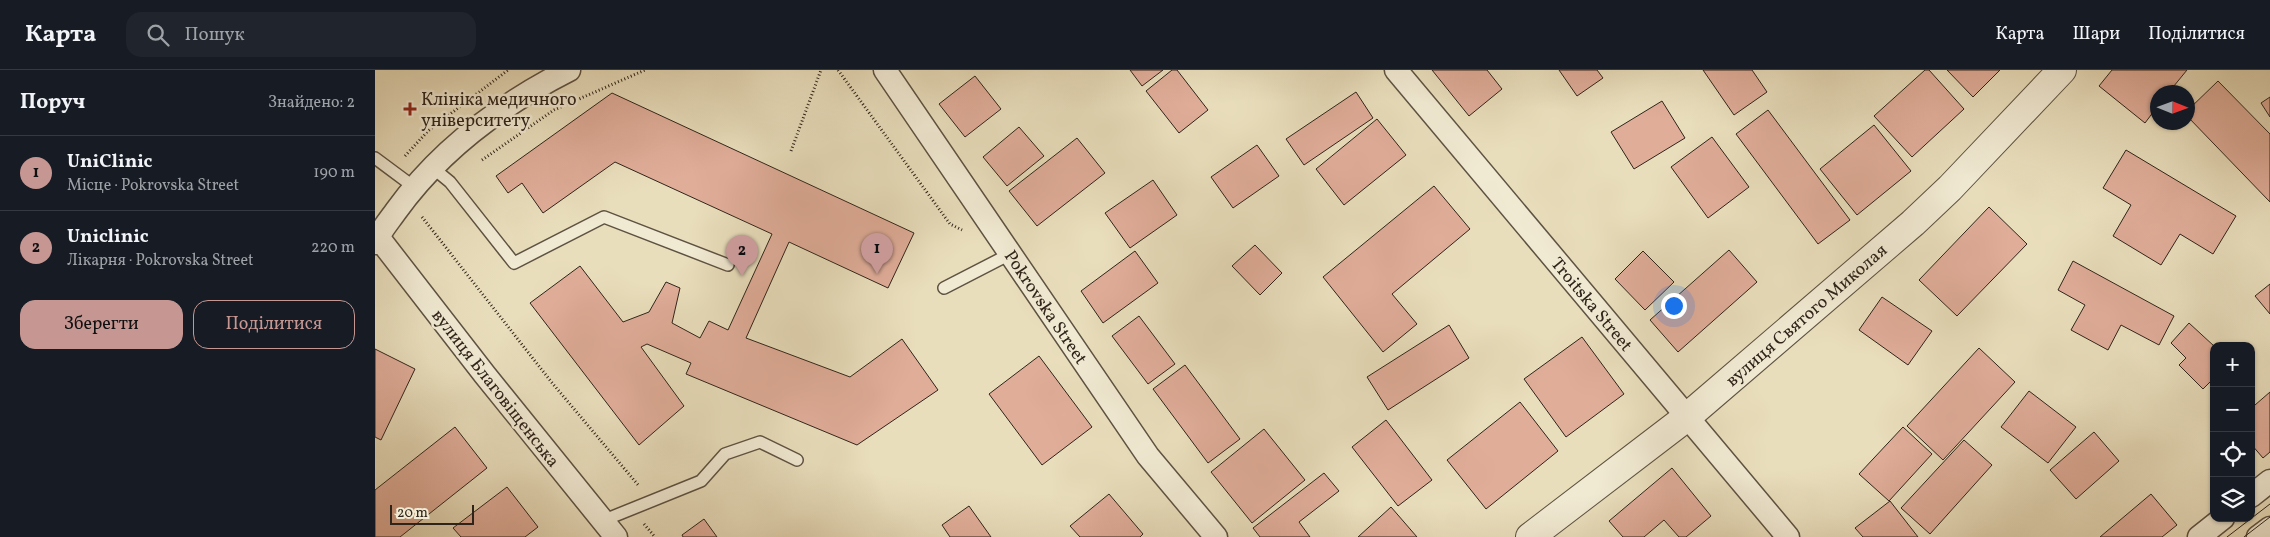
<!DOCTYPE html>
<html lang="uk">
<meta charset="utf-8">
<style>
:root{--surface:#171b24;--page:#20242c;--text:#f1f3f6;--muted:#9ea1a6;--line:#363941;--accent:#c59692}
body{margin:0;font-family:Vollkorn,serif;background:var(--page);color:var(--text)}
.controls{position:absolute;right:15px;bottom:15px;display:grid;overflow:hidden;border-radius:10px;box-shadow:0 1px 4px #0004}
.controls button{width:45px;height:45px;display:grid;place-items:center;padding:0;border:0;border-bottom:1px solid var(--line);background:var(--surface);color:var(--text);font:25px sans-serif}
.compass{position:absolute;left:1775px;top:15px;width:45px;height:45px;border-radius:50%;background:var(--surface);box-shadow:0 1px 4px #0004;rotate:91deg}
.scale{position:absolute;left:15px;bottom:12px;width:84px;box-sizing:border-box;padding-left:5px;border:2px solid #2f241a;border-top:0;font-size:14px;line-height:18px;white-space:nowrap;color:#2f241a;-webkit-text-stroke:4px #f1ead3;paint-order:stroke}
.you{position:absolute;left:1298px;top:235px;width:18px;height:18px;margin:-12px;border:4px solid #fff;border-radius:50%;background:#1a73e8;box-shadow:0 0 0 8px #1a73e833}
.badge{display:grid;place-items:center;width:32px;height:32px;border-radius:50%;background:var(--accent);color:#111;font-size:16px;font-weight:700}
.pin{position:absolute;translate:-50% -41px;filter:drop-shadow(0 1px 2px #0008)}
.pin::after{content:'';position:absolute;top:26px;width:18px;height:15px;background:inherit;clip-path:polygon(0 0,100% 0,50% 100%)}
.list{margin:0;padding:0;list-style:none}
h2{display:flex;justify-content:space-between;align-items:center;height:65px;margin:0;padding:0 20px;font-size:21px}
h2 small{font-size:16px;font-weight:400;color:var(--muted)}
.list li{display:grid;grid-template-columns:32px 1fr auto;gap:15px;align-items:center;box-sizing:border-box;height:75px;padding:0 20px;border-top:1px solid var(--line)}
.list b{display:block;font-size:19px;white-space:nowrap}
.list p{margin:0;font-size:16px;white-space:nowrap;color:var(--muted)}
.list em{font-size:16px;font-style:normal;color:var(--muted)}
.actions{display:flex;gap:10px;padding:15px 20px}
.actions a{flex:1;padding:11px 0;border:1px solid var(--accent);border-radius:15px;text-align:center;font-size:18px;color:var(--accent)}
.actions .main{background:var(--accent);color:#111}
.icon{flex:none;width:28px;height:28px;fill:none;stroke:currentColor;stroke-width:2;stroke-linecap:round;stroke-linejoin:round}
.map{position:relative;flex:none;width:1895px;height:467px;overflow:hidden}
header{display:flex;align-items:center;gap:30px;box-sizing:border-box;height:70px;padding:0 25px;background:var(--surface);border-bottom:1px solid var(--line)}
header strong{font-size:24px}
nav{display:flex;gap:28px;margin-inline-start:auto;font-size:18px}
.search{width:350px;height:45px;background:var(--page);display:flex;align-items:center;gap:12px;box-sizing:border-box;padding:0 18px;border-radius:15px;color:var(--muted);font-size:19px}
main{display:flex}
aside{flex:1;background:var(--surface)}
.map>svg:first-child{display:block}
</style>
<header>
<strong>Карта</strong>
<div class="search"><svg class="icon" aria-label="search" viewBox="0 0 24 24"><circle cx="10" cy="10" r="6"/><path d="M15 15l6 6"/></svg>Пошук</div>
<nav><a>Карта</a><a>Шари</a><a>Поділитися</a></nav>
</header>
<main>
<aside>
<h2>Поруч<small>Знайдено: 2</small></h2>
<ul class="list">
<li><span class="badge">1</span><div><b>UniСlinic</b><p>Місце · Pokrovska Street</p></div><em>190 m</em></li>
<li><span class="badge">2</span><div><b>Uniclinic</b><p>Лікарня · Pokrovska Street</p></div><em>220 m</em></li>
</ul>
<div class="actions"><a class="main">Зберегти</a><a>Поділитися</a></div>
</aside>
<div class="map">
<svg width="1895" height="467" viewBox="0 0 1895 467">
<rect width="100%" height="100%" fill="#e9debc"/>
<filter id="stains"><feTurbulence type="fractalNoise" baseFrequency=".004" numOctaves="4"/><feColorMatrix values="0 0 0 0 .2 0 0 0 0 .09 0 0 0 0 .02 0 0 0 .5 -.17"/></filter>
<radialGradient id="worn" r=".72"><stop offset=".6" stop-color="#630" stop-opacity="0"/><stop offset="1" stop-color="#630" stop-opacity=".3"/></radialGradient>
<g fill="#e0ad99" stroke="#2f241a">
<polygon points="755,0 788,0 767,16"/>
<polygon points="797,0 802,0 833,40 804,63 771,21"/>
<polygon points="1057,0 1112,0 1127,19 1094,46"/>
<polygon points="1184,0 1222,0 1228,8 1202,26"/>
<polygon points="1328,0 1377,0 1392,22 1359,45"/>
<polygon points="1550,0 1554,0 1589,39 1537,87 1499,46"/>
<polygon points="1572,0 1625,0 1598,27"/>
<polygon points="1737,0 1812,0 1794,22 1782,22 1782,37 1770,53 1724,16"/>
<polygon points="600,6 626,39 590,67 564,34"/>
<polygon points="1843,11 1895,64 1895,132 1812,46 1812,41"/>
<polygon points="981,22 998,48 929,95 911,69"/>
<polygon points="237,23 539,163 513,218 414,172 371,268 475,307 527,269 563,320 482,375 311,304 316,293 272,274 266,277 309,336 264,375 155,233 205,196 248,252 274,242 291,212 305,218 297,253 325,268 334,251 353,260 397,164 240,92 168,143 147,113 133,123 121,106"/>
<polygon points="1895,27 1895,47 1886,33"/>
<polygon points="1287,31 1310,68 1259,99 1236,62"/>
<polygon points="1393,40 1475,150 1443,174 1361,64"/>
<polygon points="1002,49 1031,85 969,135 941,99"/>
<polygon points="1499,55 1536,101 1482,145 1445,99"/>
<polygon points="644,57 669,86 632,116 608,87"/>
<polygon points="1337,67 1374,117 1333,148 1296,97"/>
<polygon points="702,68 730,103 662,156 634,121"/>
<polygon points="882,75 904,106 858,138 836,107"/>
<polygon points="1751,80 1861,146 1838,184 1805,164 1786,195 1738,166 1756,135 1728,118"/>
<polygon points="778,110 802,145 755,178 730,143"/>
<polygon points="1059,116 1095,159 1017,224 1042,254 1008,282 948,207"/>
<polygon points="1614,137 1652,174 1582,246 1544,210"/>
<polygon points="880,175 907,203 885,225 857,196"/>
<polygon points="1354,180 1382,212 1303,282 1275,250"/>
<polygon points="760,181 783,213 728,253 706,221"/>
<polygon points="1268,181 1299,212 1270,240 1240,209"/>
<polygon points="1698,191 1799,246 1784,275 1746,255 1733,280 1696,260 1710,235 1683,220"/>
<polygon points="1895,214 1895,244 1880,226"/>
<polygon points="1507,227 1557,261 1533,295 1484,260"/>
<polygon points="764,246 800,294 773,314 737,266"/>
<polygon points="1814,253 1839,276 1839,308 1828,319 1804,295 1811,288 1796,273"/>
<polygon points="1074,255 1094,288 1013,340 992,307"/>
<polygon points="1207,267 1249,324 1191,367 1149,309"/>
<polygon points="1604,278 1640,312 1568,390 1532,356"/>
<polygon points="0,279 40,299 6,370 0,367"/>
<polygon points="664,286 717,357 667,395 614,324"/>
<polygon points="810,295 865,369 833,393 778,319"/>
<polygon points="1654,321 1701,357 1673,393 1626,357"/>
<polygon points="1895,322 1895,382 1888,388 1876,374 1876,331 1880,335"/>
<polygon points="1145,332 1183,381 1111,439 1072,390"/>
<polygon points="1011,350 1057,410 1023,436 977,377"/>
<polygon points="80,357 112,398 25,467 0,467 0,420"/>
<polygon points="1528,357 1557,384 1514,431 1484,404"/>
<polygon points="889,359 930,410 877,453 836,402"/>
<polygon points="1719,362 1744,391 1701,429 1675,400"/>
<polygon points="1589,370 1617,395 1555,464 1526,438"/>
<polygon points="1297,398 1336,446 1311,467 1304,467 1289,450 1269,467 1248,467 1234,451"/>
<polygon points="949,403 964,421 924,452 935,467 885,467 878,458"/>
<polygon points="132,417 163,457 150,467 86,467 78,458"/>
<polygon points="734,424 768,464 765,467 705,467 695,456"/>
<polygon points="1776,424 1802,455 1787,467 1725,467"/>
<polygon points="1515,431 1543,467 1488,467 1480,458"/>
<polygon points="594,436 616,467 575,467 567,455"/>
<polygon points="1016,437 1042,467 983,467"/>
<polygon points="329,449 342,467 308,467 307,465"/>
</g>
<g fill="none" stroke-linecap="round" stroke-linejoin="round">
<g stroke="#5e5242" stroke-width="14">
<g id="service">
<polyline points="0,88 39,117"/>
<polyline points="58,98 75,112 139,193 229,147 353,195"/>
<polyline points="569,218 635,184"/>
<polyline points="227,451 326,411 350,384 385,372 422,390"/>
</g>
</g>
<g stroke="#5e5242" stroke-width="25">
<g id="minor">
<polyline points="510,0 773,386 841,467"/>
<polyline points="1021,0 1413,467"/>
<polyline points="3,167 110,305 241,467"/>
<path d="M0 173C5 161 14 151 21 141 65 80 127 34 194 0"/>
<polyline points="1876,426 1895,411"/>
<polyline points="1824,467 1848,448"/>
<polyline points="1883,467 1895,458"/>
</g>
</g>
<g stroke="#5e5242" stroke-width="30">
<polyline id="tertiary" points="1155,467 1312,347 1538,153 1575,118 1687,0"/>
</g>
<g stroke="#2f241a" stroke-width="3" stroke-dasharray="1 2.5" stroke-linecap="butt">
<polyline points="463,0 575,154 587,160"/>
<polyline points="416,81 446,0"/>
<polyline points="30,86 53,61 133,0"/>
<polyline points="107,90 179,40 270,0"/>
<polyline points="47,147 178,314 264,416"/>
<polyline points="269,454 280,467"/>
</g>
<use href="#service" stroke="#f1ead3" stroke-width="11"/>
<use href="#minor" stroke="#f1ead3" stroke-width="22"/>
<use href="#tertiary" stroke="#f1ead3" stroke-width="28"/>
<g stroke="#2f241a" stroke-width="1">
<polyline points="1852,467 1895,434"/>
<polyline points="1869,467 1895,447"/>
</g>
</g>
<path fill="#8f2418" stroke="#f1ead3" stroke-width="2" d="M32.5 31.5h5v5h5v5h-5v5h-5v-5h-5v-5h5z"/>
<g text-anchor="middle" stroke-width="5" stroke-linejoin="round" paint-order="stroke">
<g font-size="18" fill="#2f241a" stroke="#f1ead3" text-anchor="start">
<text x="46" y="35">Клініка медичного<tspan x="46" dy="21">університету</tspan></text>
</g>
<g font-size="18" fill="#2f241a" stroke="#f1ead3">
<text transform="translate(1217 234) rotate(50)" y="6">Troitska Street</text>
<text transform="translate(671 237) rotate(56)" y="6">Pokrovska Street</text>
<text transform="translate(1431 245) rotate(-41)" y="6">вулиця Святого Миколая</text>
<text transform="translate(121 318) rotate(52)" y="6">вулиця Благовіщенська</text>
</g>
</g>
<rect width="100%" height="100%" filter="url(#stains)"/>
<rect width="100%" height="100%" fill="url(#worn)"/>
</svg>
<div class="controls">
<button>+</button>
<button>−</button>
<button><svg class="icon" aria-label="locate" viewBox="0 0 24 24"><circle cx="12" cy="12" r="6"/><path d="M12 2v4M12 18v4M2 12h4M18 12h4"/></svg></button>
<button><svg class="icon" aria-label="layers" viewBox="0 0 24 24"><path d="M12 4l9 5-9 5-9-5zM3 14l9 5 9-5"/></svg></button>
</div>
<svg class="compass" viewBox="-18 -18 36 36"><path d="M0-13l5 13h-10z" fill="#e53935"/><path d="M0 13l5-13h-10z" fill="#9ea1a6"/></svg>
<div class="scale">20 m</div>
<div class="you"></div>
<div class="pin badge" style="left:502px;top:204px">1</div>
<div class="pin badge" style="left:367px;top:206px">2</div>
</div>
</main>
